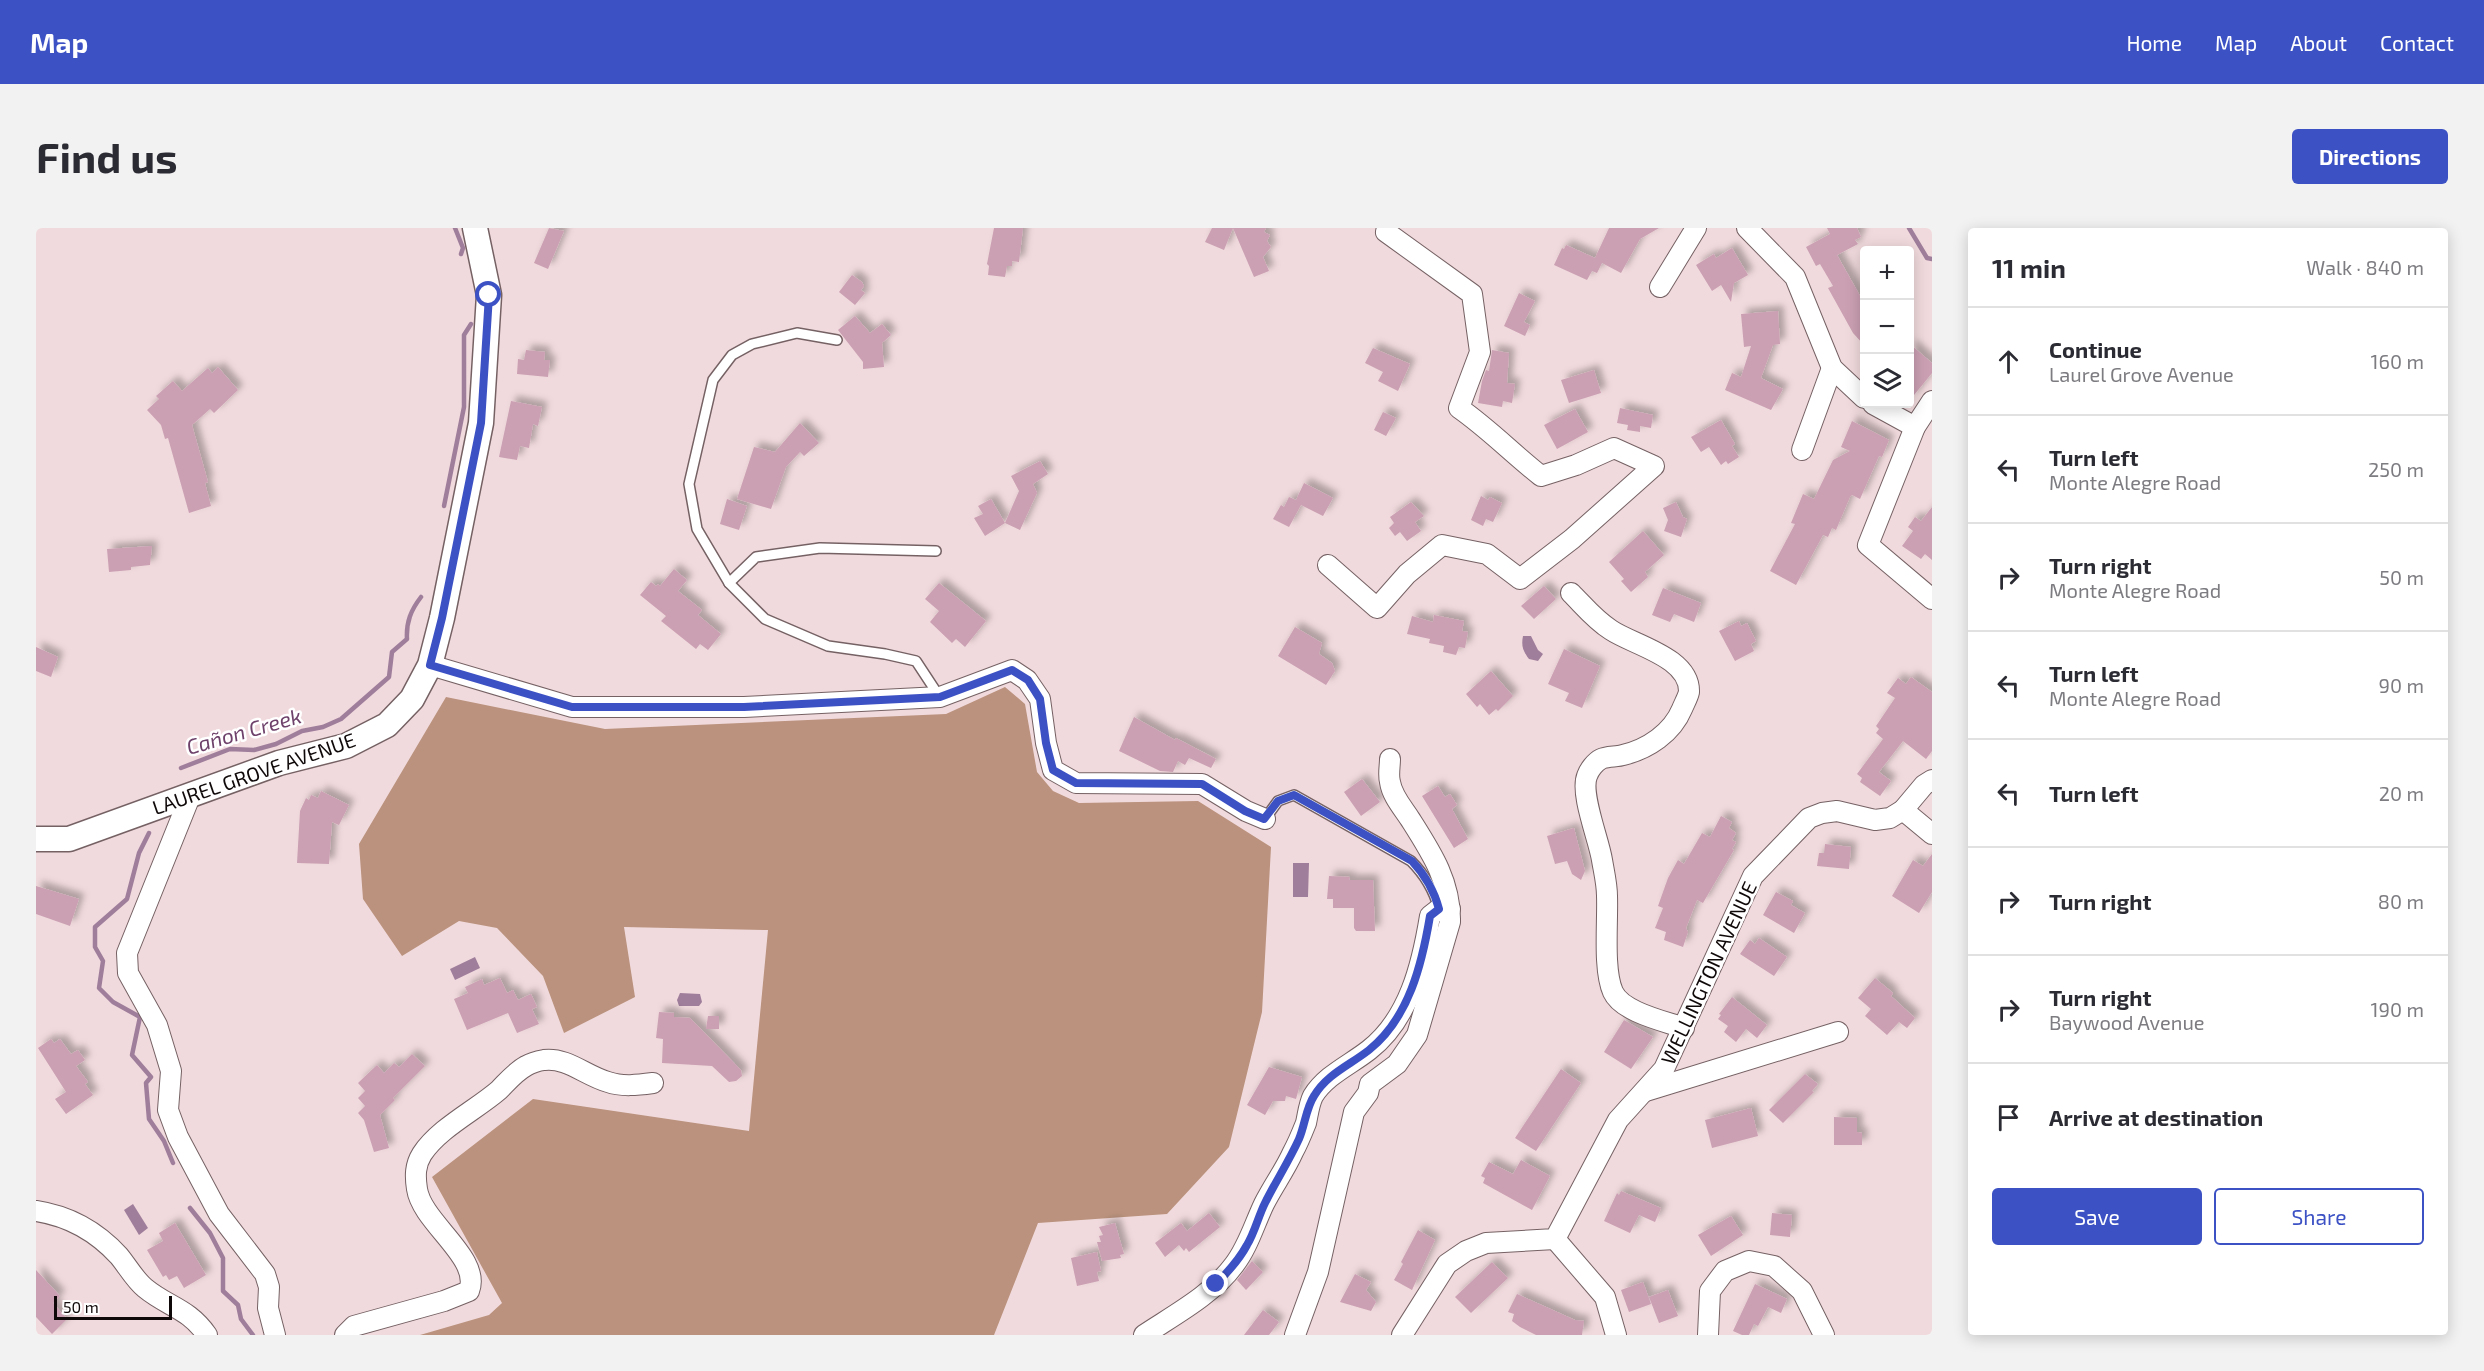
<!DOCTYPE html>
<meta charset="utf-8">
<style>
:root{--surface:#fff;--page:#f2f2f3;--text:#2b2b33;--muted:#7c7c81;--line:#e1e1e2;--accent:#3c51c4}
body{margin:0;font-family:"Exo 2",sans-serif;background:var(--page);color:var(--text)}
.controls{position:absolute;right:18px;top:18px;display:grid;overflow:hidden;border-radius:6px;box-shadow:0 3px 15px #0003}
.controls button{width:54px;height:54px;display:grid;place-items:center;padding:0;border:0;border-bottom:2px solid var(--line);background:var(--surface);color:var(--text);font:30px sans-serif}
.scale{position:absolute;left:18px;bottom:15px;width:118px;box-sizing:border-box;padding-left:6px;border:3px solid #10090a;border-top:0;font-size:16px;line-height:21px;white-space:nowrap;color:#10090a;-webkit-text-stroke:4px #fff;paint-order:stroke}
.stop{position:absolute;width:18px;height:18px;margin:-14px;border:4px solid #3c51c4;border-radius:50%;background:#fff}
.stop.end{background:#3c51c4;border-color:#fff;box-shadow:0 2px 6px #0008}
.list{margin:0;padding:0;list-style:none}
h2{display:flex;justify-content:space-between;align-items:center;height:78px;margin:0;padding:0 24px;font-size:26px}
h2 small{font-size:20px;font-weight:400;color:var(--muted)}
.list li{display:grid;grid-template-columns:39px 1fr auto;gap:18px;align-items:center;box-sizing:border-box;height:108px;padding:0 24px;border-top:2px solid var(--line)}
.list b{display:block;font-size:22px;white-space:nowrap}
.list p{margin:0;font-size:20px;white-space:nowrap;color:var(--muted)}
.list em{font-size:20px;font-style:normal;color:var(--muted)}
.actions{display:flex;gap:12px;padding:18px 24px}
.actions a{flex:1;padding:14px 0;border:2px solid var(--accent);border-radius:6px;text-align:center;font-size:21px;color:var(--accent)}
.actions .main{background:var(--accent);color:#fff}
.icon{flex:none;width:33px;height:33px;fill:none;stroke:currentColor;stroke-width:2;stroke-linecap:round;stroke-linejoin:round}
.map{position:relative;flex:none;width:1896px;height:1107px;overflow:hidden;border-radius:6px}
header{display:flex;align-items:center;gap:36px;box-sizing:border-box;height:84px;padding:0 30px;background:var(--accent);color:#fff}
header strong{font-size:28px}
nav{display:flex;gap:33px;margin-inline-start:auto;font-size:21px}
.intro{display:flex;align-items:center;justify-content:space-between;box-sizing:border-box;height:144px;padding:0 36px}
h1{margin:0;font-size:42px}
.button{padding:15px 27px;border-radius:6px;background:var(--accent);color:#fff;font-size:21px;font-weight:700}
main{display:flex;gap:36px;padding:0 36px}
aside{flex:1;background:var(--surface);border-radius:6px;box-shadow:0 3px 15px #0003}
.map>svg:first-child{display:block}
</style>
<header>
<strong>Map</strong>
<nav><a>Home</a><a>Map</a><a>About</a><a>Contact</a></nav>
</header>
<div class="intro"><h1>Find us</h1><a class="button">Directions</a></div>
<main>
<div class="map">
<svg width="1896" height="1107" viewBox="0 0 1896 1107">
<defs>
<filter id="shadow"><feDropShadow dx="5.5" dy="-5.5" stdDeviation="3" flood-color="#0004"/></filter>
</defs>
<rect width="100%" height="100%" fill="#f1dadd"/>
<polygon fill="#ba927d" points="969,459 989,476 1001,544 1017,563 1043,575 1162,573 1235,619 1226,784 1193,919 1131,986 1002,995 958,1107 384,1107 453,1087 466,1075 396,949 497,871 713,903 732,702 588,699 599,769 528,805 507,748 461,700 423,693 366,728 327,671 323,616 410,469 569,501 910,486"/>
<g fill="#9f7e9b">
<path d="M1487 408H1495L1502 422 1507 426 1502 433 1493 431C1487 423 1485 418 1487 408Z"/>
<polygon points="1257,635 1273,635 1272,669 1257,669"/>
<polygon points="439,729 444,740 419,752 414,741"/>
<polygon points="644,765 664,766 666,774 663,778 643,778 641,772"/>
<polygon points="97,976 112,1000 103,1007 88,982"/>
</g>
<g fill="none" stroke-linecap="round" stroke-linejoin="round">
<g stroke="#9f7e9b" stroke-width="4.5">
<polyline points="419,0 427,20 425,26"/>
<polyline points="1873,0 1891,30 1896,31"/>
<polyline points="408,278 428,179 428,107 435,96"/>
<path d="M145 540 194 521 218 522 240 516 266 503 287 499 305 491 353 449 356 424 371 411C370 394 375 382 385 369"/>
<polyline points="113,605 103,625 91,671 59,699 59,719 67,733 63,760 77,774 104,789 96,827 115,849 110,855 113,891 128,913 137,935"/>
<polyline points="154,980 174,1005 187,1030 187,1063 202,1077 205,1091 217,1107"/>
</g>
</g>
<g fill="#cba0b3" filter="url(#shadow)">
<polygon points="513,0 528,3 512,41 498,35"/>
<polygon points="958,0 987,0 983,34 976,33 976,38 971,38 969,49 952,47 953,38 951,36"/>
<polygon points="1176,0 1197,0 1188,22 1169,14"/>
<polygon points="1197,0 1230,0 1228,4 1234,7 1231,13 1235,19 1227,29 1233,43 1218,49"/>
<polygon points="1573,0 1623,0 1604,11 1585,45 1566,35 1561,45 1556,43 1551,52 1518,37 1526,20 1528,21 1530,17 1559,30"/>
<polygon points="1791,0 1821,0 1825,9 1819,12 1822,16 1801,27 1828,75 1828,117 1817,105 1792,60 1797,58 1784,36 1780,38 1770,19 1794,6"/>
<polygon points="1696,20 1712,47 1698,55 1695,74 1685,57 1676,63 1660,37 1678,26 1680,30"/>
<polygon points="816,47 826,54 828,58 825,62 829,65 819,77 803,64"/>
<polygon points="1483,65 1499,73 1488,94 1494,97 1489,108 1468,98"/>
<polygon points="1742,83 1744,116 1737,117 1725,150 1747,161 1735,182 1689,162 1696,145 1705,149 1715,118 1708,119 1705,86"/>
<polygon points="819,88 834,105 846,96 855,107 846,115 848,139 827,141 827,134 802,102"/>
<polygon points="1874,116 1896,135 1896,145 1874,172"/>
<polygon points="1337,120 1374,136 1362,163 1342,153 1347,144 1329,135"/>
<polygon points="490,122 509,124 508,132 514,132 512,149 481,146 482,131 488,132"/>
<polygon points="1456,122 1473,125 1471,155 1479,156 1476,175 1467,173 1466,179 1442,175 1446,153 1450,142 1453,143"/>
<polygon points="182,139 202,162 178,185 174,181 156,197 172,254 169,255 175,278 153,285 132,210 129,211 125,197 111,182 123,171 120,168 137,153 146,163 172,140 176,145"/>
<polygon points="1558,142 1565,165 1533,175 1525,152"/>
<polygon points="475,173 506,179 502,198 497,196 493,220 484,218 481,232 463,229"/>
<polygon points="1584,180 1617,187 1615,200 1604,198 1604,204 1591,202 1592,197 1581,195"/>
<polygon points="1539,181 1552,204 1521,221 1508,197"/>
<polygon points="1347,184 1360,190 1350,208 1338,202"/>
<polygon points="1685,192 1699,216 1696,218 1703,229 1692,236 1690,233 1685,237 1673,219 1665,224 1655,209"/>
<polygon points="1816,193 1853,212 1846,229 1843,228 1824,271 1816,267 1814,269 1800,302 1796,300 1792,309 1787,307 1760,357 1734,343 1759,296 1755,295 1767,266 1778,271 1797,232 1814,223 1805,219"/>
<polygon points="764,195 783,215 768,228 764,224 750,239 735,281 701,271 718,219 739,224"/>
<polygon points="1004,233 1012,246 997,256 1001,265 984,302 969,295 949,308 938,290 947,286 942,278 955,271 969,295 983,263 975,248"/>
<polygon points="1268,255 1297,270 1287,288 1265,277 1253,299 1237,291 1245,277 1248,279 1253,269 1260,272"/>
<polygon points="1445,268 1452,272 1454,269 1466,275 1457,294 1450,291 1447,298 1435,292"/>
<polygon points="691,271 711,278 703,302 684,296"/>
<polygon points="1375,274 1388,288 1379,294 1385,303 1371,313 1364,304 1359,308 1353,300 1358,295 1354,289"/>
<polygon points="1640,274 1647,289 1651,291 1645,309 1628,303 1632,292 1627,280"/>
<polygon points="1896,279 1896,332 1889,326 1885,331 1866,318 1877,303 1872,299 1879,289 1885,293"/>
<polygon points="1607,303 1628,327 1609,344 1612,349 1595,364 1585,353 1588,351 1573,334"/>
<polygon points="116,318 114,337 95,339 95,342 73,344 71,321"/>
<polygon points="638,341 651,352 642,363 666,382 662,387 685,406 672,422 664,416 660,421 625,393 630,388 604,367 615,354 620,358 622,356 624,358"/>
<polygon points="903,355 950,393 929,419 920,411 916,415 894,394 903,383 889,371"/>
<polygon points="1508,358 1520,371 1498,391 1485,378"/>
<polygon points="1627,360 1665,375 1658,394 1638,386 1634,394 1616,387"/>
<polygon points="1398,387 1428,393 1426,403 1432,404 1429,420 1423,419 1420,427 1407,424 1408,418 1393,415 1394,411 1371,406 1376,388 1397,394"/>
<polygon points="1703,393 1705,398 1711,395 1720,413 1715,416 1718,423 1699,433 1683,403"/>
<polygon points="1259,399 1286,415 1283,426 1296,435 1299,443 1290,457 1242,428"/>
<polygon points="0,419 22,429 15,449 0,443"/>
<polygon points="1528,421 1564,438 1546,480 1529,473 1533,465 1512,456"/>
<polygon points="1455,443 1477,468 1462,483 1460,481 1453,487 1444,476 1441,479 1430,466"/>
<polygon points="1875,449 1896,464 1896,523 1890,531 1867,513 1843,544 1855,553 1844,568 1824,554 1826,550 1821,546 1847,511 1840,505 1843,501 1840,498 1859,470 1851,465 1862,450 1870,456"/>
<polygon points="1098,489 1139,512 1140,510 1180,531 1175,540 1153,530 1149,537 1142,533 1137,544 1124,543 1083,523"/>
<polygon points="1326,551 1344,574 1325,588 1308,564"/>
<polygon points="1402,558 1409,569 1414,566 1421,577 1416,581 1432,611 1418,620 1386,568"/>
<polygon points="285,563 313,577 303,597 296,594 293,636 261,635 264,583 270,570 273,572 275,567 282,570"/>
<polygon points="1685,588 1696,594 1693,600 1700,605 1696,612 1700,614 1696,621 1698,622 1667,675 1661,672 1650,700 1652,704 1647,719 1628,712 1630,704 1619,700 1627,680 1622,678 1632,650 1642,632 1648,636 1666,605 1674,609"/>
<polygon points="1538,600 1549,643 1545,652 1536,646 1531,633 1519,636 1511,608"/>
<polygon points="1789,616 1815,619 1813,641 1781,638 1783,625 1788,625"/>
<polygon points="1896,626 1896,664 1883,685 1856,668 1877,632 1887,638"/>
<polygon points="1293,648 1314,649 1313,652 1337,652 1339,703 1320,703 1318,700 1318,680 1297,680 1297,671 1291,671"/>
<polygon points="0,658 43,671 34,698 0,686"/>
<polygon points="1740,664 1757,673 1755,677 1769,685 1758,705 1727,687"/>
<polygon points="1723,710 1751,729 1738,748 1704,726 1714,712 1719,716"/>
<polygon points="464,750 471,765 477,762 482,772 495,766 501,779 496,781 503,796 481,805 472,785 431,802 418,771 432,765 429,759 446,751 448,757"/>
<polygon points="1839,750 1857,765 1855,768 1879,790 1871,800 1863,794 1851,807 1829,788 1835,781 1822,770"/>
<polygon points="1696,769 1731,797 1721,810 1710,801 1700,814 1688,804 1692,798 1682,791 1685,787 1683,786"/>
<polygon points="623,784 638,785 638,789 654,790 705,842 706,848 700,853 693,854 676,838 626,835 627,811 620,810"/>
<polygon points="672,788 683,788 683,801 670,801"/>
<polygon points="1588,792 1617,809 1595,841 1568,824"/>
<polygon points="15,811 18,815 24,811 35,826 42,822 49,832 40,838 52,854 49,856 57,867 30,886 19,871 30,864 2,820"/>
<polygon points="376,826 389,838 357,870 359,872 344,887 353,920 338,924 328,892 322,885 329,878 322,870 329,863 322,855 341,837 348,845 358,835 363,839"/>
<polygon points="1233,839 1266,849 1260,871 1250,868 1249,873 1237,873 1229,887 1211,877"/>
<polygon points="1525,841 1545,855 1500,923 1479,910"/>
<polygon points="1769,846 1782,856 1776,863 1778,864 1747,895 1733,882"/>
<polygon points="1715,880 1722,908 1676,920 1669,892"/>
<polygon points="1798,889 1821,890 1821,904 1826,905 1826,917 1798,917"/>
<polygon points="1485,932 1514,948 1496,982 1447,955 1449,950 1445,948 1453,934 1477,946"/>
<polygon points="1585,963 1625,980 1619,994 1603,987 1594,1005 1568,993 1581,965 1583,967"/>
<polygon points="1173,985 1184,999 1153,1024 1150,1020 1148,1023 1143,1017 1129,1029 1119,1015 1145,995 1151,1003"/>
<polygon points="1736,985 1756,987 1754,1009 1734,1007"/>
<polygon points="1695,988 1707,1007 1675,1028 1662,1007"/>
<polygon points="139,995 170,1047 148,1060 141,1048 133,1052 130,1047 127,1049 111,1022 127,1013 123,1005"/>
<polygon points="1079,995 1088,1026 1084,1027 1085,1030 1066,1033 1061,1014 1065,1014 1063,1008 1067,1007 1063,999"/>
<polygon points="1382,1002 1399,1012 1376,1062 1358,1052 1367,1036 1365,1034"/>
<polygon points="1061,1024 1065,1043 1061,1044 1063,1053 1041,1058 1035,1030"/>
<polygon points="1216,1033 1227,1044 1210,1062 1201,1052"/>
<polygon points="1456,1034 1472,1050 1435,1085 1419,1069"/>
<polygon points="0,1042 24,1068 17,1075 31,1091 16,1106 0,1089"/>
<polygon points="1319,1046 1335,1054 1330,1062 1340,1074 1335,1083 1304,1074"/>
<polygon points="1607,1054 1615,1076 1593,1084 1585,1062"/>
<polygon points="1719,1056 1751,1071 1745,1085 1732,1079 1722,1098 1718,1096 1713,1107 1706,1107 1697,1103"/>
<polygon points="1632,1062 1642,1088 1623,1095 1613,1069"/>
<polygon points="1481,1066 1539,1092 1548,1093 1546,1107 1500,1107 1484,1099 1476,1093 1478,1086 1472,1084"/>
<polygon points="1227,1082 1243,1094 1233,1107 1208,1107"/>
</g>
<g fill="none" stroke-linecap="round" stroke-linejoin="round">
<g stroke="#756164" stroke-width="12">
<g id="service">
<polyline points="801,112 761,105 716,116 696,127 677,152 653,256 661,301 693,355 729,391 792,418 849,426 880,433 903,468"/>
<polyline points="693,355 720,329 784,320 900,323"/>
<path d="M1229 591 1242 573 1258 567 1375 633C1390 648 1398 662 1403 681"/>
</g>
</g>
<g stroke="#756164" stroke-width="22">
<g id="minor">
<polyline points="1711,0 1759,49 1796,140 1828,170"/>
<polyline points="1624,59 1660,0"/>
<polyline points="1896,173 1879,199 1832,317 1896,371"/>
<polyline points="1837,176 1879,199"/>
<polyline points="1766,222 1796,140"/>
<path d="M1292 337 1341 380 1371 346 1406 317 1451 326 1484 351 1536 311 1618 238 1578 220 1540 237 1505 248C1477 226 1453 201 1423 180L1444 124 1436 66 1350 4 1351 0"/>
<path d="M1535 365C1548 378 1559 392 1575 402 1597 417 1654 429 1653 464 1652 469 1648 476 1646 481 1636 505 1612 521 1587 527 1581 529 1571 528 1565 531 1559 534 1553 542 1551 548 1544 566 1563 612 1566 632 1568 644 1571 656 1571 668 1572 694 1567 742 1577 764 1586 784 1628 793 1648 800"/>
<polyline points="394,437 536,479 708,479 904,469 976,442 991,452 1004,471 1010,515 1017,542 1040,555 1166,556 1210,583 1229,591"/>
<polyline points="155,566 91,725 92,745 121,797 135,843 132,882 142,909 183,986 229,1046 233,1059 232,1080 239,1107"/>
<polyline points="1867,582 1896,606"/>
<polyline points="1610,863 1802,804"/>
<path d="M0 983C33 988 60 1003 83 1028 92 1039 99 1052 109 1060 132 1079 152 1080 171 1107"/>
<polyline points="1519,1011 1569,1069 1580,1107"/>
<path d="M309 1107 318 1098 408 1073 433 1063C446 1030 386 995 381 961 379 948 379 937 386 926 403 900 440 882 463 862 472 853 479 844 490 838 495 835 502 833 508 832 531 829 550 848 572 854 586 859 602 857 617 855"/>
<path d="M1108 1107C1138 1087 1176 1067 1198 1037 1212 1019 1218 997 1228 976 1237 958 1249 942 1257 924 1262 915 1266 905 1270 895 1272 886 1273 876 1277 868 1290 847 1314 837 1333 822 1373 791 1386 737 1394 688L1403 681H1414"/>
<path d="M1259 1107 1282 1044 1318 884 1332 865 1334 856 1361 836 1381 807 1414 694C1415 654 1395 624 1374 591 1367 580 1356 568 1354 554 1352 547 1354 538 1354 531"/>
<polyline points="1366,1107 1411,1036 1430,1023 1450,1015 1519,1011 1582,892 1628,841 1717,648 1773,590 1786,585 1801,583 1839,592 1854,590 1867,582 1888,557 1896,552"/>
<polyline points="1672,1107 1674,1063 1689,1043 1713,1033 1738,1038 1766,1063 1788,1107"/>
</g>
</g>
<g stroke="#756164" stroke-width="27">
<polyline id="tertiary" points="0,611 33,611 243,535 310,518 351,497 376,471 394,437 406,390 445,195 453,67 439,0"/>
</g>
<use href="#service" stroke="#fff" stroke-width="9"/>
<use href="#minor" stroke="#fff" stroke-width="20"/>
<use href="#tertiary" stroke="#fff" stroke-width="24"/>
</g>
<g fill="none" stroke-linecap="round" stroke-linejoin="round">
<path stroke="#3c51c4" stroke-width="8" d="M453 67 445 195 406 390 394 437 536 479H708L904 469 976 442 992 452 1004 471 1010 515 1017 542 1040 555 1166 556 1209 583 1228 591 1242 573 1258 567 1376 633C1390 648 1398 662 1403 681L1394 688C1386 736 1373 790 1333 822 1314 837 1291 846 1278 868 1270 880 1269 897 1263 911 1253 933 1240 953 1229 975 1222 989 1219 1004 1211 1017 1203 1032 1192 1044 1180 1056"/>
</g>
<g text-anchor="middle" stroke-width="5" stroke-linejoin="round" paint-order="stroke">
<g font-size="20" fill="#10090a" stroke="#fff">
<text transform="translate(218 546) rotate(-19)" y="7">LAUREL GROVE AVENUE</text>
<text transform="translate(1673 745) rotate(-65)" y="7">WELLINGTON AVENUE</text>
</g>
<g font-size="21" font-style="italic" fill="#6e416b" stroke="#fff">
<text transform="translate(208 504) rotate(-16)" y="7">Cañon Creek</text>
</g>
</g>
</svg>
<div class="controls">
<button>+</button>
<button>−</button>
<button><svg class="icon" aria-label="layers" viewBox="0 0 24 24"><path d="M12 4l9 5-9 5-9-5zM3 14l9 5 9-5"/></svg></button>
</div>
<div class="scale">50 m</div>
<div class="stop" style="left:453px;top:67px"></div>
<div class="stop end" style="left:1180px;top:1056px"></div>
</div>
<aside>
<h2>11 min<small>Walk · 840 m</small></h2>
<ul class="list">
<li><svg class="icon" aria-label="ahead" viewBox="0 0 24 24"><path d="M12 20V5M6 11l6-6 6 6"/></svg><div><b>Continue</b><p>Laurel Grove Avenue</p></div><em>160 m</em></li>
<li><svg class="icon" aria-label="left" viewBox="0 0 24 24"><path d="M17 20v-9H6M10 6l-5 5 5 5"/></svg><div><b>Turn left</b><p>Monte Alegre Road</p></div><em>250 m</em></li>
<li><svg class="icon" aria-label="right" viewBox="0 0 24 24"><path d="M7 20v-9h11M14 6l5 5-5 5"/></svg><div><b>Turn right</b><p>Monte Alegre Road</p></div><em>50 m</em></li>
<li><svg class="icon" aria-label="left" viewBox="0 0 24 24"><path d="M17 20v-9H6M10 6l-5 5 5 5"/></svg><div><b>Turn left</b><p>Monte Alegre Road</p></div><em>90 m</em></li>
<li><svg class="icon" aria-label="left" viewBox="0 0 24 24"><path d="M17 20v-9H6M10 6l-5 5 5 5"/></svg><div><b>Turn left</b></div><em>20 m</em></li>
<li><svg class="icon" aria-label="right" viewBox="0 0 24 24"><path d="M7 20v-9h11M14 6l5 5-5 5"/></svg><div><b>Turn right</b></div><em>80 m</em></li>
<li><svg class="icon" aria-label="right" viewBox="0 0 24 24"><path d="M7 20v-9h11M14 6l5 5-5 5"/></svg><div><b>Turn right</b><p>Baywood Avenue</p></div><em>190 m</em></li>
<li><svg class="icon" aria-label="arrive" viewBox="0 0 24 24"><path d="M6 21V4h12l-3 4 3 4H6"/></svg><div><b>Arrive at destination</b></div></li>
</ul>
<div class="actions"><a class="main">Save</a><a>Share</a></div>
</aside>
</main>
